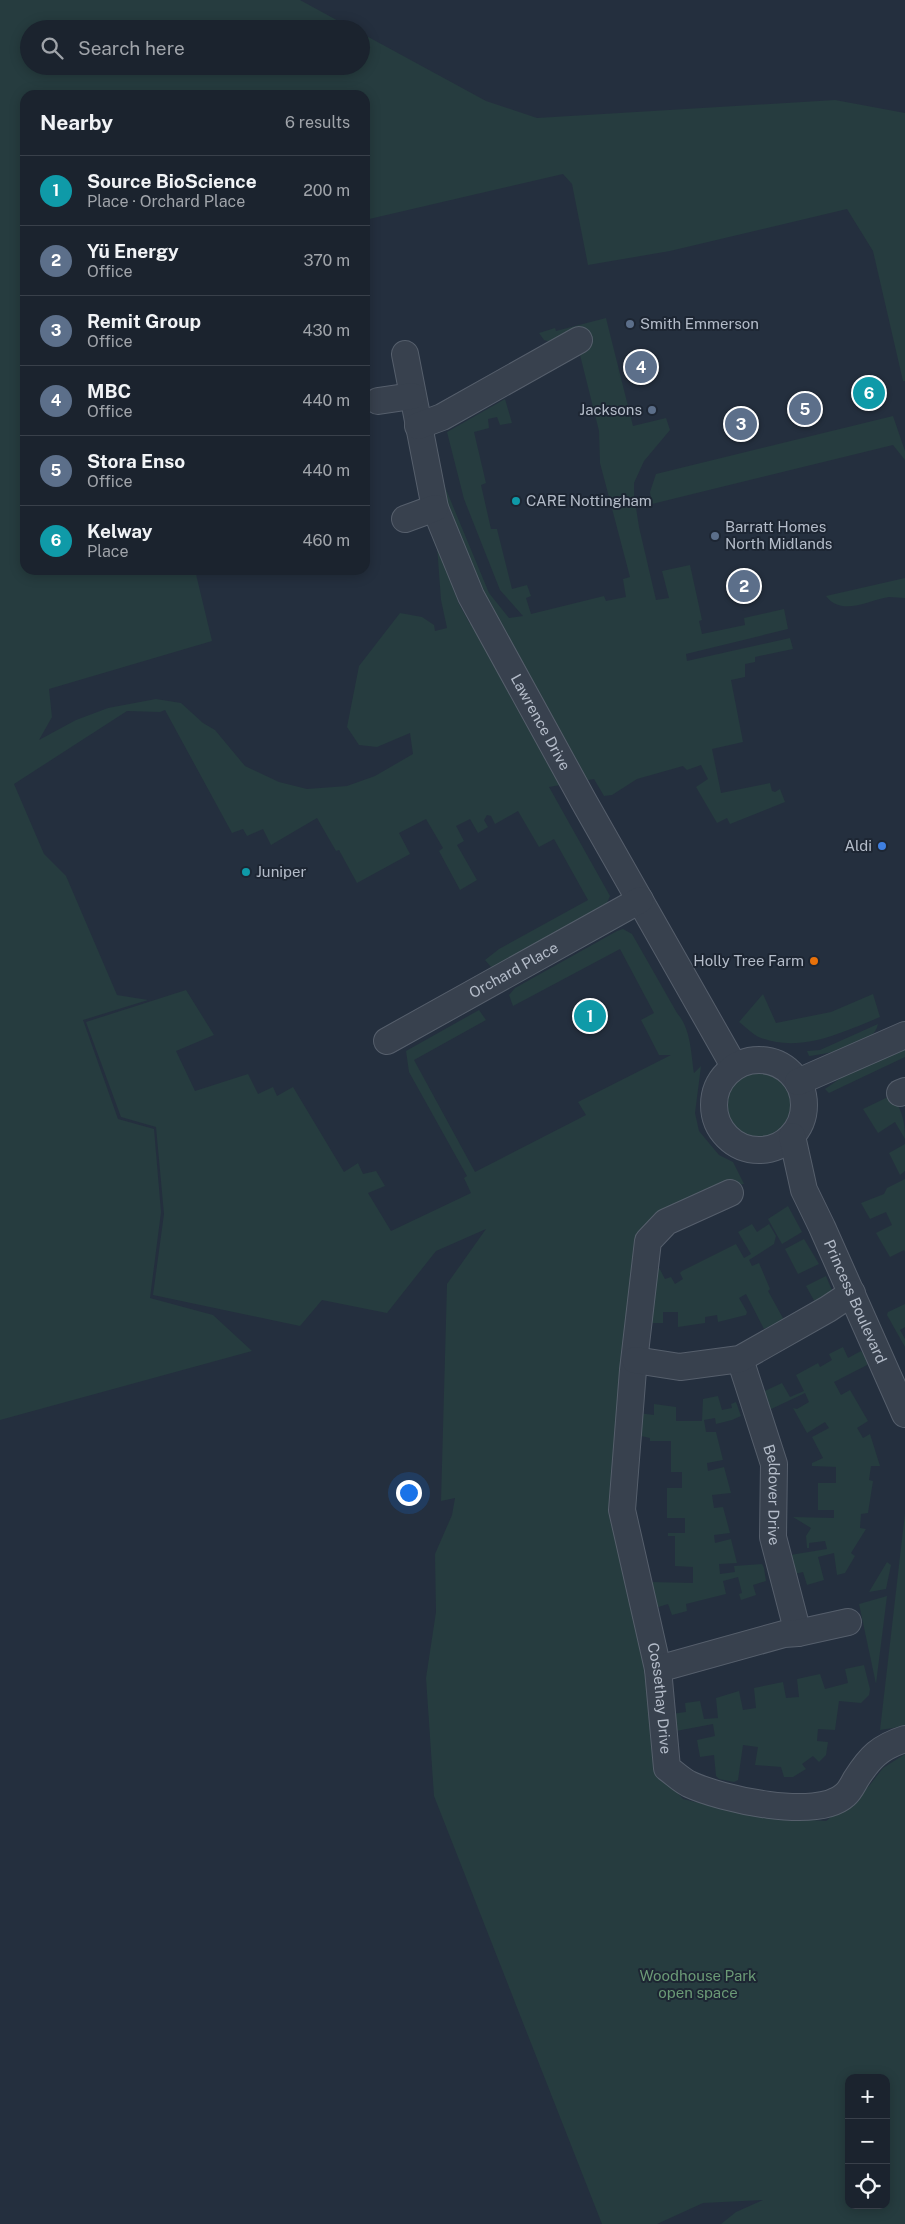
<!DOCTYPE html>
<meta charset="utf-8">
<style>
:root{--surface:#1b232e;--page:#242b36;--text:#f1f3f6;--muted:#a0a4aa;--line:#39404a;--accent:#1a73e8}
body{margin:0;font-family:"Public Sans",sans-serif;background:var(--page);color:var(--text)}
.controls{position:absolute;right:15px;bottom:15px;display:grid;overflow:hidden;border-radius:10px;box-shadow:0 2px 12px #0003}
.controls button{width:45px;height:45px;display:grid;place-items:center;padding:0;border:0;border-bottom:1px solid var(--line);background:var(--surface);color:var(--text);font:25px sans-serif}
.you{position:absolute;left:408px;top:1492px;width:18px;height:18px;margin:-12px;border:4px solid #fff;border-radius:50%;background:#1a73e8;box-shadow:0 0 0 8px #1a73e833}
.badge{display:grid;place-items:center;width:32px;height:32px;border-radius:50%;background:var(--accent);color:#fff;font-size:16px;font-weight:700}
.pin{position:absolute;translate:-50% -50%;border:2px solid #fff;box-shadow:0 1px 5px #0006}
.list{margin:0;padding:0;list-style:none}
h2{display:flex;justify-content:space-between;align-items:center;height:65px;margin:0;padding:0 20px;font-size:21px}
h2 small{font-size:16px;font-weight:400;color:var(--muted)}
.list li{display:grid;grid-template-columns:32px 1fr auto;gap:15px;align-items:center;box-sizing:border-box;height:70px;padding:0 20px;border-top:1px solid var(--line)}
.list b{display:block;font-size:19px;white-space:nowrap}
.list p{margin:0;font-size:16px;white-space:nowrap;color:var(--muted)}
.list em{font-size:16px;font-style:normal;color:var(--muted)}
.icon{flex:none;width:28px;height:28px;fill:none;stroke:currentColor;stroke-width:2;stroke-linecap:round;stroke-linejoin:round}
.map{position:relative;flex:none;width:905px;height:2224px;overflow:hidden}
.search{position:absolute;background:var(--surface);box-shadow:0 2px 12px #0003;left:20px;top:20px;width:350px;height:55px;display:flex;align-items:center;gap:12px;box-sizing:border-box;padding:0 18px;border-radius:28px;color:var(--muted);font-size:19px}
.panel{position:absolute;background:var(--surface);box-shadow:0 2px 12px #0003;left:20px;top:90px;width:350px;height:485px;border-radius:15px}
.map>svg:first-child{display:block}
</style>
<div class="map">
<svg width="905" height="2224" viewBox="0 0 905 2224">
<rect width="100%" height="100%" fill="#242f3e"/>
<g fill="#263c3f" fill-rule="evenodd">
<polygon points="0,0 300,0 353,29 29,29 29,66 361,66 361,33 486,101 537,118 835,100 905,113 905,381 903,381 873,251 847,209 670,251 588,265 572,184 563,174 365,220 365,95 25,95 25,570 195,570 212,641 49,689 52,717 39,740 76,720 108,708 156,699 181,703 203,723 215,730 245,766 279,782 307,789 347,786 375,776 413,754 410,733 377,747 359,745 347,727 359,666 400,613 422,617 434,625 435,631 447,628 441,600 437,546 459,604 470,624 491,621 441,503 431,439 445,487 489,593 509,618 523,616 500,590 464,499 447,432 505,399 512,423 500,425 497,417 488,419 489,428 474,432 486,483 481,485 491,529 497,529 512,589 527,585 531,596 526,598 531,614 604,596 606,601 626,597 623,579 630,577 600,463 599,431 579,351 544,340 539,333 555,328 556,331 606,318 633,426 666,418 670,430 644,461 634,483 634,495 639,527 656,600 669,598 662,571 690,565 702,620 699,621 702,634 745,625 744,618 784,609 788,629 686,654 687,661 790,638 793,649 755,657 755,662 745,664 745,677 731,680 743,742 712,749 721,793 770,783 772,791 775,792 780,789 785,802 730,824 727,818 717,823 696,787 708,779 701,765 687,770 683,766 637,779 612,795 604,796 594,779 549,787 610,896 607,903 596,910 500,965 491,967 485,960 499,949 588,900 554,839 539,847 518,811 495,824 491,816 487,815 484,820 488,827 478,833 470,819 456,826 464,841 457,845 477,880 460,890 439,851 443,848 426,819 399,833 410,854 357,883 339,850 336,851 317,818 271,845 263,829 247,836 243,829 232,833 165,710 160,712 127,711 14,784 44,854 66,876 117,995 148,1000 83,1020 118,1119 154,1129 161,1212 150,1298 213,1315 252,1351 0,1420"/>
<polygon points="893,416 905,451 905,460 893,445 652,504 650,492 656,474"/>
<path d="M905 578V598C900 598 894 597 889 597 868 600 842 617 826 596Z"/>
<path d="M623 929 632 934 677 1013C691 1029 691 1053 694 1073L701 1066 695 1113 699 1131 719 1155 733 1162 744 1184 724 1187 663 1215 619 1390 650 1671 658 1771 683 1799 753 1816 826 1821 869 1786 883 1768 905 1754V2224H721L736 2212 763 2200 703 2203 657 2224H602L434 1796 426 1678 436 1612 435 1554 452 1515 455 1498 441 1501 447 1284 486 1229 436 1251 387 1313 322 1300 300 1326 153 1295 164 1214 156 1127 121 1117 86 1022 186 990 214 1035 176 1051 195 1091 248 1074 258 1094 273 1087 277 1096 293 1087 344 1172 358 1163 363 1174 376 1171 385 1186 368 1193 391 1231 471 1193 464 1178 467 1176 409 1072 406 1051 479 1010 486 1020 414 1060 475 1172 586 1115 578 1102 671 1055H659L641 1020 654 1013 620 949 513 1006 509 995 515 988 617 931ZM849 2078H886V2205H849Z"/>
<path d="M763 994 776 1023 831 1012 873 994 880 1017C843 1032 802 1053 761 1038 753 1035 746 1027 739 1022Z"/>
<path d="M878 1024C874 1047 829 1053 809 1056L807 1051 820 1050Z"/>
<polygon points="905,1048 905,1057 829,1093 825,1089 848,1073"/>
<path d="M757 1069H766L788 1082C795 1098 799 1114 787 1129 780 1138 773 1141 761 1141 755 1141 744 1140 739 1136 722 1122 715 1081 742 1071 746 1070 752 1070 757 1069Z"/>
<path d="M888 1097 895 1100C903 1113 905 1124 905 1139L895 1122 878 1133 863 1109Z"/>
<polygon points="905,1144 905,1171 900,1175 889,1153"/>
<polygon points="905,1179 905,1252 904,1250 890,1257 876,1233 892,1225 886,1212 870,1219 861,1203 884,1194 887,1188"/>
<polygon points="788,1206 802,1232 782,1244 768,1219"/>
<polygon points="752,1224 757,1232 769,1224 776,1236 774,1244 749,1260 752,1266 759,1263 770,1289 768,1291 784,1320 764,1329 746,1294 739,1298 747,1312 746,1315 718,1322 717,1315 705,1317 705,1323 678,1327 678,1312 663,1312 663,1323 645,1323 648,1297 655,1297 657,1264 665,1279 671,1277 675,1284 683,1279 680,1273 682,1271 736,1244 744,1258 751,1254 738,1232"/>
<polygon points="804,1239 819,1264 798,1274 785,1249"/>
<polygon points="826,1276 834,1295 816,1304 806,1286"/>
<polygon points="905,1304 905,1327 900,1330 905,1339 905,1347 887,1315 888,1312"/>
<polygon points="843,1347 848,1358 861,1351 868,1359 867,1365 834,1382 841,1395 850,1390 868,1421 857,1428 863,1438 870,1434 880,1466 871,1466 869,1480 873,1481 868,1513 861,1514 860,1528 866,1529 851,1553 855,1556 845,1573 837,1575 834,1553 818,1557 824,1580 807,1585 803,1572 791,1575 790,1555 827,1549 825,1541 809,1543 809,1548 807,1548 806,1536 811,1528 793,1517 834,1518 834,1510 818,1510 818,1483 836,1483 836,1467 812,1466 812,1463 823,1458 812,1437 829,1428 825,1422 807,1433 793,1408 797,1409 809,1402 805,1393 767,1411 758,1394 782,1383 790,1397 804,1391 796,1375 818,1363 820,1367 832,1360 829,1354"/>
<polygon points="718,1396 722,1410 732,1408 731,1404 736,1402 741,1416 732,1420 716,1424 715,1418 704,1420 706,1432 716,1432 723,1460 707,1463 708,1471 724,1467 731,1493 712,1495 714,1508 723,1507 730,1533 714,1535 715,1543 731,1539 737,1563 719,1564 720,1574 735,1572 734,1566 762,1564 764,1568 766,1581 753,1585 756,1595 741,1600 739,1594 742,1593 738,1577 723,1581 726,1594 686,1604 687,1611 672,1615 668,1604 652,1609 650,1582 693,1583 693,1567 675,1566 675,1536 668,1536 668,1533 685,1533 685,1518 667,1518 667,1488 682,1488 682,1472 671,1472 671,1441 650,1441 650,1438 641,1436 638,1413 654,1415 654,1404 676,1407 676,1421 702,1421 703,1399"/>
<polygon points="905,1513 905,1726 880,1730"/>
<polygon points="887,1562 891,1565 886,1589 869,1592"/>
<polygon points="887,1596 876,1684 859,1604"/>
<polygon points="864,1665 870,1689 869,1695 861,1703 839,1701 835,1730 818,1729 817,1741 828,1742 826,1755 819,1762 813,1756 802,1764 806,1769 793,1777 784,1777 781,1767 755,1765 758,1747 743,1745 738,1780 734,1782 719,1779 716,1776 714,1755 700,1757 697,1740 715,1736 713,1724 676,1731 671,1714 686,1712 685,1703 700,1701 704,1719 718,1718 716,1698 739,1691 743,1710 756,1708 754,1688 783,1682 786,1698 799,1697 797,1679 820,1674 825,1689 848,1683 845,1669"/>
</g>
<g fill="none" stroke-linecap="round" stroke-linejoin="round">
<g stroke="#565f6c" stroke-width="28">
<g id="minor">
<path id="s1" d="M405 354 435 508 471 596 583 800 734 1066"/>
<polyline points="378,401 412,396"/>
<polyline points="418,426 442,417 579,340"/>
<polyline points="405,519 435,508"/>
<path id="s2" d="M387 1041 640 900"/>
<circle cx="759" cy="1105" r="45"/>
<polyline points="798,1082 905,1035"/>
<polyline points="900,1093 905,1091"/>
<path id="s3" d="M792 1136 804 1190 822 1227 905 1414"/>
<path id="s4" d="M730 1193 666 1222 648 1241 633 1370 622 1510 658 1669 667 1768C674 1773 681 1780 689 1784 721 1799 817 1821 845 1795 850 1791 853 1784 856 1779 870 1757 880 1747 905 1739"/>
<path id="s5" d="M740 1359 774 1464 773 1537 798 1633"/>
<polyline points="635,1360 680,1367 740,1359 828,1309 852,1293"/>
<polyline points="658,1669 784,1634 798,1633 848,1622"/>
</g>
</g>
<use href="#minor" stroke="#38414e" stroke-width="26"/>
</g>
<g fill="#5c6f8a" stroke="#1d2633" stroke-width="2">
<circle cx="630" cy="324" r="5"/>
<circle cx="652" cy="410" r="5"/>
<circle cx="715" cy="536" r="5"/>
</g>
<g fill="#0f9aa8" stroke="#1d2633" stroke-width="2">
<circle cx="516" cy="501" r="5"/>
<circle cx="246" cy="872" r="5"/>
</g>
<circle fill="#3f7fe0" stroke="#1d2633" stroke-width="2" cx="882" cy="846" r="5"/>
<circle fill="#e8710a" stroke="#1d2633" stroke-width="2" cx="814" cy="961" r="5"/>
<g text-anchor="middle" stroke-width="4" stroke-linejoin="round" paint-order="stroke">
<g font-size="15" fill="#b4bcc9" stroke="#1d2633" text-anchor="start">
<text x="640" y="329">Smith Emmerson</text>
<text x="642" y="415" text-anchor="end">Jacksons</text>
<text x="526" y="506">CARE Nottingham</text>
<text x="725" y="532">Barratt Homes<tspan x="725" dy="17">North Midlands</tspan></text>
<text x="872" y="851" text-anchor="end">Aldi</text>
<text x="256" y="877">Juniper</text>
<text x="804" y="966" text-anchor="end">Holly Tree Farm</text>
</g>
<g font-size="15" fill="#b4bcc9" stroke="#1d2633">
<text dy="5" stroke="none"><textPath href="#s1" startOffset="396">Lawrence Drive</textPath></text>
<text dy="5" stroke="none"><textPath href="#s2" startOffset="145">Orchard Place</textPath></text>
<text dy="5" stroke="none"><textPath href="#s3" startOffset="178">Princess Boulevard</textPath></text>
<text dy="5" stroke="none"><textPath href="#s5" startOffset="141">Beldover Drive</textPath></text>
<text dy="5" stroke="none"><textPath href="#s4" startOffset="559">Cossethay Drive</textPath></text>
</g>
<g font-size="15" fill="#6b9a76" stroke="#1d2633">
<text x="698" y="1981">Woodhouse Park<tspan x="698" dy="17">open space</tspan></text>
</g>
</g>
</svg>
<div class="controls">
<button>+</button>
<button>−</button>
<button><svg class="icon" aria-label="locate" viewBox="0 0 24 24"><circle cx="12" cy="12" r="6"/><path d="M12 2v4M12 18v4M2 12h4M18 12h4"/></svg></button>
</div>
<div class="you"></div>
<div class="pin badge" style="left:590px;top:1016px;background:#0f9aa8">1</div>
<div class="pin badge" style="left:744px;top:586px;background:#5c6f8a">2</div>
<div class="pin badge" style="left:741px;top:424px;background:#5c6f8a">3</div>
<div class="pin badge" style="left:641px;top:367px;background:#5c6f8a">4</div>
<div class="pin badge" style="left:805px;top:409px;background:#5c6f8a">5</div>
<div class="pin badge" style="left:869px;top:393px;background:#0f9aa8">6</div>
<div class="search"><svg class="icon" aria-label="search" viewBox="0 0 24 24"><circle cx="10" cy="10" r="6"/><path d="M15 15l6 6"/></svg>Search here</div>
<section class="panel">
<h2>Nearby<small>6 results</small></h2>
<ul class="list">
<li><span class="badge" style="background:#0f9aa8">1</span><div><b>Source BioScience</b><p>Place · Orchard Place</p></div><em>200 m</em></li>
<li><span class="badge" style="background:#5c6f8a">2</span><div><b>Yü Energy</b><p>Office</p></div><em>370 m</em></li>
<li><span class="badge" style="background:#5c6f8a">3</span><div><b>Remit Group</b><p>Office</p></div><em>430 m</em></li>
<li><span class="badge" style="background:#5c6f8a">4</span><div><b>MBC</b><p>Office</p></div><em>440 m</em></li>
<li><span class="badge" style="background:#5c6f8a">5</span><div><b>Stora Enso</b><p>Office</p></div><em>440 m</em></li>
<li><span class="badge" style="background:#0f9aa8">6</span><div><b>Kelway</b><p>Place</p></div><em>460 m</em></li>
</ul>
</section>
</div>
